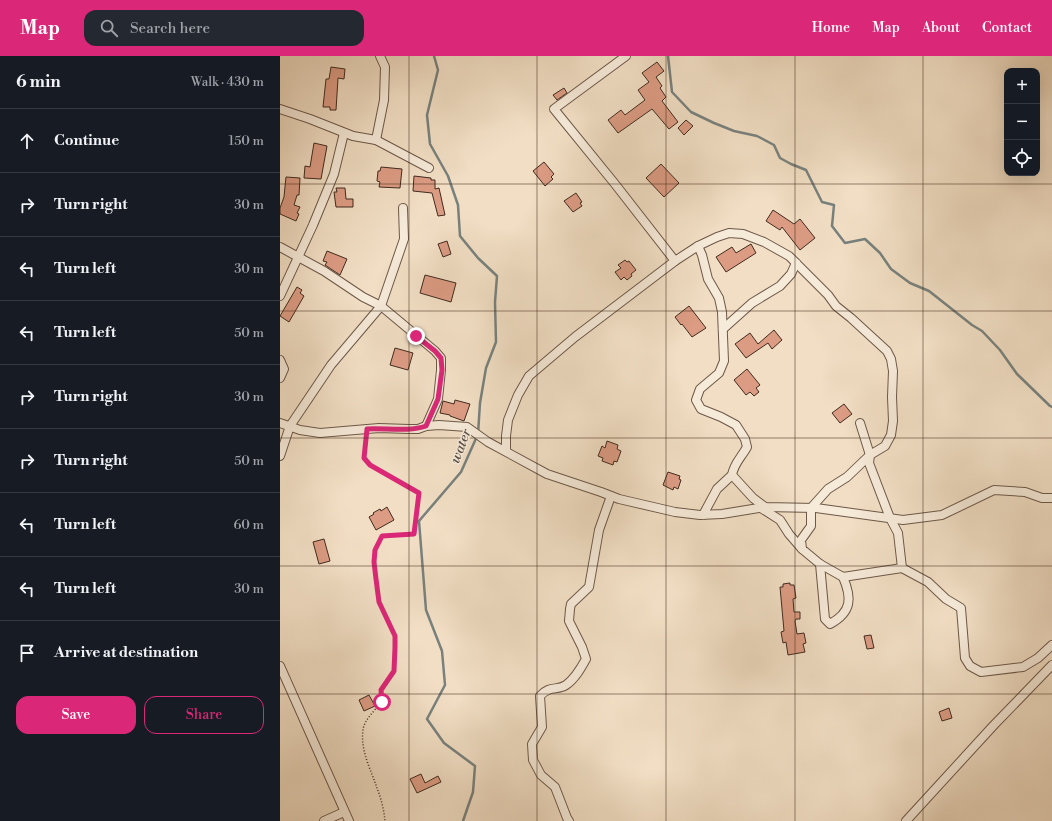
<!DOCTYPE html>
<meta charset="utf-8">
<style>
:root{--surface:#171b24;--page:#242831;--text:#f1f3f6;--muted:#9ea1a6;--line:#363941;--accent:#db2777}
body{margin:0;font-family:"Libre Bodoni",serif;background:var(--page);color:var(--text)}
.controls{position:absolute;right:12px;top:12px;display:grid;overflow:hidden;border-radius:8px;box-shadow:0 4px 16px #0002}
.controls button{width:36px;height:36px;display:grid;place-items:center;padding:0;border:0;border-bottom:1px solid var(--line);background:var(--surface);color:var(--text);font:20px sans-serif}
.stop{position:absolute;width:12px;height:12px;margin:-9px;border:3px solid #db2777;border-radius:50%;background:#fff}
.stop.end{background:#db2777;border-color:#fff;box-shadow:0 1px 4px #0008}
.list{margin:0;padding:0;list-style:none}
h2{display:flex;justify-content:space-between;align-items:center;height:52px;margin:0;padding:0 16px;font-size:17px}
h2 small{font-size:13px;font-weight:400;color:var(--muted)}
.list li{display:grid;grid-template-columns:26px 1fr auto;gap:12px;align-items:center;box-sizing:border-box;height:64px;padding:0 16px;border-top:1px solid var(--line)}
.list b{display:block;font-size:15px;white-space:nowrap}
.list em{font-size:13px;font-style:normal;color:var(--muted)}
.actions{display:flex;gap:8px;padding:12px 16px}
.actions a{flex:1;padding:9px 0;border:1px solid var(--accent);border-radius:12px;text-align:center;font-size:14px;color:var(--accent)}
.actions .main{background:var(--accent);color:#fff}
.icon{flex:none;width:22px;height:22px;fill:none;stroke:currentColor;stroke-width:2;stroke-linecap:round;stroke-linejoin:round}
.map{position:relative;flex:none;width:772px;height:765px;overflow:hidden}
header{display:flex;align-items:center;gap:24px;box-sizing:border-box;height:56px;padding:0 20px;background:var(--accent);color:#fff}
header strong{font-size:19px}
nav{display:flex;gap:22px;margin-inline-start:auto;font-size:14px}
.search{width:280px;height:36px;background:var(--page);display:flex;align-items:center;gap:10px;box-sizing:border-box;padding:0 14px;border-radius:12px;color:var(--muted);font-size:15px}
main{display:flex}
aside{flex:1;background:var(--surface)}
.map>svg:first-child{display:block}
</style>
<header>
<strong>Map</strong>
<div class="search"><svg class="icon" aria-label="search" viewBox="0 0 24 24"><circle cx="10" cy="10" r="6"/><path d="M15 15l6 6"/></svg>Search here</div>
<nav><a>Home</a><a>Map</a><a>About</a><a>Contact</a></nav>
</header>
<main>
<aside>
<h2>6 min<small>Walk · 430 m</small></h2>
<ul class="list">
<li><svg class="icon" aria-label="ahead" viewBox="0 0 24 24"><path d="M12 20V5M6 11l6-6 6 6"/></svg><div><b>Continue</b></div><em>150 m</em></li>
<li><svg class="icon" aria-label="right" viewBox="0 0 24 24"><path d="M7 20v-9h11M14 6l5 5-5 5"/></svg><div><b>Turn right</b></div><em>30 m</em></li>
<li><svg class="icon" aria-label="left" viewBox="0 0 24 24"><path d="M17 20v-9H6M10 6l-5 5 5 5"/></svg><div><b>Turn left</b></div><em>30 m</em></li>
<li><svg class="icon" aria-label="left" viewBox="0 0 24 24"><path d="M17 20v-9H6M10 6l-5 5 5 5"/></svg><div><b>Turn left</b></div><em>50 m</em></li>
<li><svg class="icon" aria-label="right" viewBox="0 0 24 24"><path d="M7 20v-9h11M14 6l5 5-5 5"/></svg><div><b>Turn right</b></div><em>30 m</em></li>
<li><svg class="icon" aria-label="right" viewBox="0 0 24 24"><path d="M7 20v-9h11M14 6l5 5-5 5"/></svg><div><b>Turn right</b></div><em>50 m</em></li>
<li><svg class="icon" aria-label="left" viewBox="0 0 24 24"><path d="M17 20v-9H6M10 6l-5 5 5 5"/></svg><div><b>Turn left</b></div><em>60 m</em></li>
<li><svg class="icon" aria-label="left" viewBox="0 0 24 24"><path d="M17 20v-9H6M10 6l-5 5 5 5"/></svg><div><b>Turn left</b></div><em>30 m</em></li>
<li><svg class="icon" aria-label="arrive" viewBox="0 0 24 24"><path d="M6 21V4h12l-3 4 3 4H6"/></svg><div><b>Arrive at destination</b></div></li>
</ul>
<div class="actions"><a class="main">Save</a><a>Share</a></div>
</aside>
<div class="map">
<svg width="772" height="765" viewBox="0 0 772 765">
<rect width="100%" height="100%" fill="#f1dec4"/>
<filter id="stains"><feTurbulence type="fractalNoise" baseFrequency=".005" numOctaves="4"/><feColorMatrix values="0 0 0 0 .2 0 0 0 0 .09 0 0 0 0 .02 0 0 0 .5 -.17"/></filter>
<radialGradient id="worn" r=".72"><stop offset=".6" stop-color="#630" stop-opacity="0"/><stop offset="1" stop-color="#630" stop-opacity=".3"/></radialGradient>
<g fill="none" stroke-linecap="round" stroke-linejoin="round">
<g stroke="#78817d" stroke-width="2.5">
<polyline points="154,0 158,14 147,59 150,88 168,120 178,149 180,180 198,202 217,220 215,246 216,286 206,312 200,347 198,378 181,416 139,465 146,554 162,595 165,629 147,663 164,687 195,710 193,736 183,765"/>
<polyline points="388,0 392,36 411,56 434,67 454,75 477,80 494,89 500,102 511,108 526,114 542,146 554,149 552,170 565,187 585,183 600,197 611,213 630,227 649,235 692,269 702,275 720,294 737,318 770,350 772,351"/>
</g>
</g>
<g fill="#dc9c84" stroke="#412b1f">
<polygon points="377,6 384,15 376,21 382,30 380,32 386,41 382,45 398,66 389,73 372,53 338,77 328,64 341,54 345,59 365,44 358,34 369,26 362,17"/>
<polygon points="51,11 65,13 64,23 58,22 56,54 50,54 50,51 43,51 46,23 49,23"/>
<polygon points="284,32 287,37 277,44 273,39"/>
<polygon points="406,64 413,70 404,79 398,72"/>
<polygon points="34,87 47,90 41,123 24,122 25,110 30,111"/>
<polygon points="264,106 274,118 271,121 273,123 265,130 253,115"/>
<polygon points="381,108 399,127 384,141 366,122"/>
<polygon points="101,111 122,113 120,132 99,131 100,126 97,125 98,115 100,115"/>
<polygon points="134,120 151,122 151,124 155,124 155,133 159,132 165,159 158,160 152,137 133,135"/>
<polygon points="6,121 20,122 19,139 17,139 14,149 20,151 17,157 19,158 16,165 0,158 0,152 4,141"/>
<polygon points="56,132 65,132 66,143 73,143 73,151 56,151 54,136 57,136"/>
<polygon points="296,137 302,146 300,147 302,150 293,156 284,145"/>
<polygon points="493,154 514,168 520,163 535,182 520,194 502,171 500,174 486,165"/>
<polygon points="167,185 171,198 163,201 158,188"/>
<polygon points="471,188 476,197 446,216 436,201 452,191 456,197"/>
<polygon points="47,195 67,203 60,219 45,209 47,206 43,205"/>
<polygon points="345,204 347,206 349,205 356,214 351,218 352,220 347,224 344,221 341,224 335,216 341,212 338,209"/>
<polygon points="145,219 176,227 171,246 140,237"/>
<polygon points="17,231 22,234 20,237 24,240 9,266 0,260"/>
<polygon points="409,250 426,272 412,281 402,268 401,269 395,261"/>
<polygon points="494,274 502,284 492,293 488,287 466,302 455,288 470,277 478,288"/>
<polygon points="115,292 133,297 128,314 110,309"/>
<polygon points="467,313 480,329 476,332 479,336 474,340 470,336 466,339 454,324"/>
<polygon points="175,344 190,348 184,365 170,360 170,359 160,357 163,345 174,348"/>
<polygon points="564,348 572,358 560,367 552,357"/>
<polygon points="327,385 338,389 337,393 341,395 337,406 334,405 333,409 322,405 323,402 318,400 322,390 325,392"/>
<polygon points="388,416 400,420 399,423 401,424 398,433 394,431 393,434 383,429"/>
<polygon points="107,451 114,464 96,474 89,461 94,458 93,457 100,453 101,455"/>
<polygon points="44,483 50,505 39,508 33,486"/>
<polygon points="510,527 510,529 514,529 516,542 513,543 514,556 520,556 520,563 516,563 515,565 517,578 524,577 526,587 523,588 525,596 508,599 506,586 503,587 501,576 504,575 500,531 503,531 503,528"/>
<polygon points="591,579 594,592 587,593 584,580"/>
<polygon points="89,639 95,650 84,655 79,644"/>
<polygon points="669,652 672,662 662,665 659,656"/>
<polygon points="141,718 145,727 158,720 161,726 137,737 130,723"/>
</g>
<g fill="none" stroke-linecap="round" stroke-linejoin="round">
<g stroke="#6d5848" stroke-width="10">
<g id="minor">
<polyline points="0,53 30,63 73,80 96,84 149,112"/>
<polyline points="96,84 104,44 105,11 100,0"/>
<path d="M418 190 422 199 428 223 439 242 442 256 444 305 439 317 420 333 416 344 421 353 441 361 456 369 465 383 467 391C461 402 454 407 452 419L473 442 485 451 536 452 623 464 662 459 714 434 745 436 762 442H772"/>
<polyline points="0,191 44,215 83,241 101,250 124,183 123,152"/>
<polyline points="395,205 418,190 437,181 449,177 463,178 484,186 509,200 548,239 556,250 571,262 607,295 611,303 613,315 612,341 613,365 611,379 605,390 590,399 567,421 548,433 531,452 531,470 521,484 522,493 540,508 563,521 622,512"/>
<polyline points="0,240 33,169 54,118 64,77"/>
<polyline points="443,273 472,247 500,230 511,218 516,207"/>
<polyline points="0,304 4,313 0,322"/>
<polyline points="0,367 20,374 40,377 99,372 129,373 138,373 146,370 159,369 187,371 208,386 267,418 321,436 339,443 395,456 420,459 442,458 485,451"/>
<polyline points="580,367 590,399 589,407 610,462 618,477 622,512 648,526 666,543 681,552 685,602 690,610 701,616 743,611 758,602 772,589"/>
<polyline points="226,395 226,380 228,364 238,339 249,320 295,281 395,205 335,128 274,53 346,0"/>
<polyline points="0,400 10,370 51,309 101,250 155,295 161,302 161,314 158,343 146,370"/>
<polyline points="481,452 500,464 509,478 522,493"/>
<polyline points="423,459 437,433 452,419"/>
<path d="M540 508 545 563 550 568C572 556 572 542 563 521"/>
<polyline points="0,610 69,765"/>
<polyline points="44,765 64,756"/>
<path d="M289 765 287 762 275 731 261 719 253 704 252 688 262 671 260 640C270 629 277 635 286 629 295 623 301 612 306 603L302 591 289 565 290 553 291 548 309 531 319 474 331 440"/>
<polyline points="626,765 713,670 772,609"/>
</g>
</g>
<path stroke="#412b1f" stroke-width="1.5" stroke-dasharray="1 2" stroke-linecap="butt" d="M86 381 85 402 90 409 139 437 134 478 102 480 95 494 94 506 95 523 99 546 115 580V591L114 615 101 634 102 646C95 654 84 664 83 674 80 694 91 714 97 732 101 742 104 754 105 765"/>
<use href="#minor" stroke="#f6ead9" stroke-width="8"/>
</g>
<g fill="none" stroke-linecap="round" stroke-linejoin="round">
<path stroke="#db2777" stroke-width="5" d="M102 646 101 634 114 615 115 591V580L99 546 96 523 94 506 95 494 102 480 134 478 139 437 90 409 84 402 87 373C107 372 128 376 146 370L158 343 162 314 161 302 155 295 136 280"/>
</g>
<path fill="none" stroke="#412b1f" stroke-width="1" stroke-opacity="0.55" d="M129 0V765M257 0V765M386 0V765M515 0V765M643 0V765M0 128H772M0 255H772M0 382H772M0 510H772M0 638H772"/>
<g text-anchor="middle" stroke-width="3" stroke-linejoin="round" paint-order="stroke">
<g font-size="14" font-style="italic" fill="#584f46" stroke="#f6ead9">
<text transform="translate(180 390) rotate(-69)" y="5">water</text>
</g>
</g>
<rect width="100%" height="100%" filter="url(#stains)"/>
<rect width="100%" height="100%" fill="url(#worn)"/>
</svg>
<div class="controls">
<button>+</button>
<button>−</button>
<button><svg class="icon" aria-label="locate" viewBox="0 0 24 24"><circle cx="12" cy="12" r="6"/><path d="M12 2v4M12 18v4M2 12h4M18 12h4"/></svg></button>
</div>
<div class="stop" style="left:102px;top:646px"></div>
<div class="stop end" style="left:136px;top:280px"></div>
</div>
</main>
